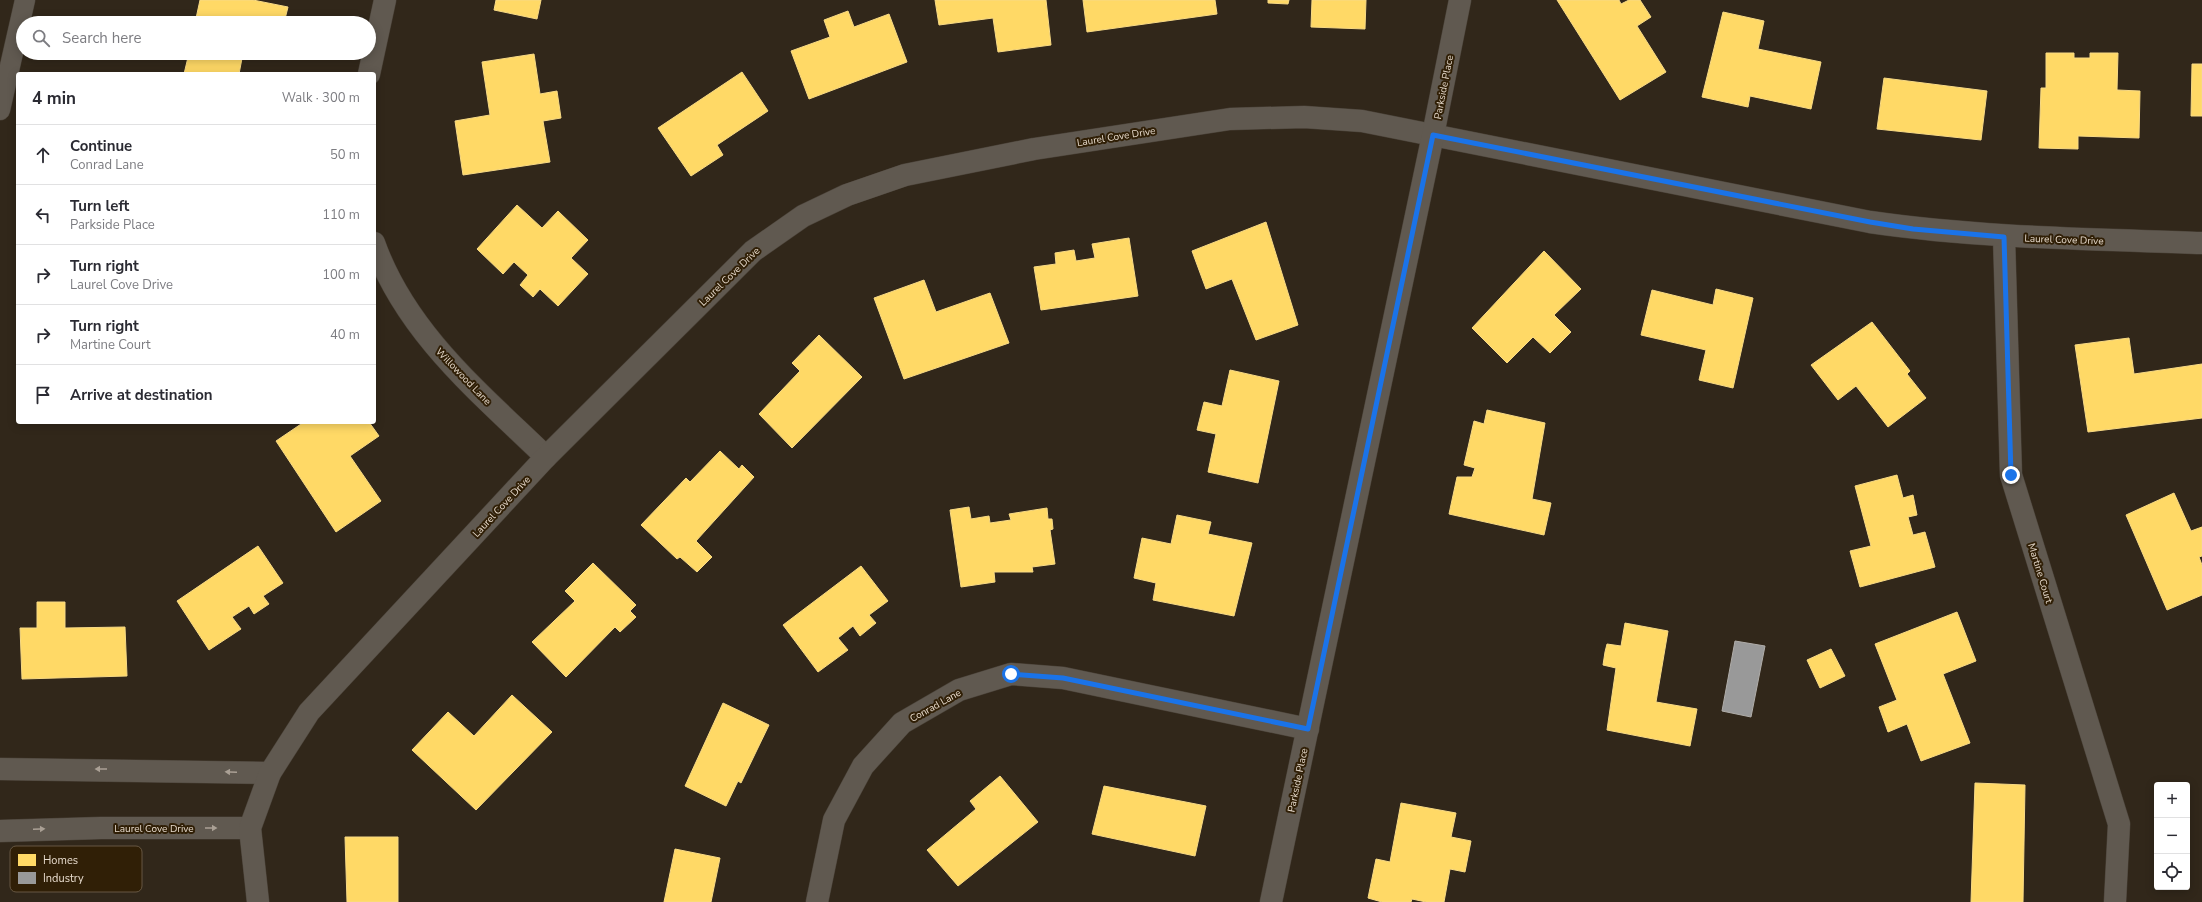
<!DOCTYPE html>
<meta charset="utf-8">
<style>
:root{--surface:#fff;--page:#f7f7f7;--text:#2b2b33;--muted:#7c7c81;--line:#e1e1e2}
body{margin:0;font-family:"Nunito Sans",sans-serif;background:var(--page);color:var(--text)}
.controls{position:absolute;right:12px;bottom:12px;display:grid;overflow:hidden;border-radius:4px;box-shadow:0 2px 10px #0003}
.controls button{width:36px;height:36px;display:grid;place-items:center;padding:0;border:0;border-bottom:1px solid var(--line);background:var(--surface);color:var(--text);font:20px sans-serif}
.stop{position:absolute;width:12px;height:12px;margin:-9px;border:3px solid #1a73e8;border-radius:50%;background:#fff}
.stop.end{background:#1a73e8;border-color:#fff;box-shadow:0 1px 4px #0008}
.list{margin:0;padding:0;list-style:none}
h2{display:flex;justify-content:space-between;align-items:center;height:52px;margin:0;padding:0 16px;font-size:17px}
h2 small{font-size:13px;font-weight:400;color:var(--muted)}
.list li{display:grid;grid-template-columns:26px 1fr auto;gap:12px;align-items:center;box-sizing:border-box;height:60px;padding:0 16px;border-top:1px solid var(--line)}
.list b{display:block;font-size:15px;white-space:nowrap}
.list p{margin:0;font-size:13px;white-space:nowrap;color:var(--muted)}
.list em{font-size:13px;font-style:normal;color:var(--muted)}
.icon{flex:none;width:22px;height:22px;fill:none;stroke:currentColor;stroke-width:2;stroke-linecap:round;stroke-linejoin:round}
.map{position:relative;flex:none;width:2202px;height:902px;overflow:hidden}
.search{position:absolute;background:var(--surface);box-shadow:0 2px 10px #0003;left:16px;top:16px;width:360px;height:44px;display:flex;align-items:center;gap:10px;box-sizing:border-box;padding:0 14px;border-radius:22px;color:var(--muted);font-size:15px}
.panel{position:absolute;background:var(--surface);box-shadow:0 2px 10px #0003;left:16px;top:72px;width:360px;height:352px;border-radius:4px}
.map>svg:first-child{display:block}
</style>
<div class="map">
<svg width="2202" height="902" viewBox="0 0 2202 902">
<rect width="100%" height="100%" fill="#31271a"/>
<g fill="#ffd966" stroke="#f8da85">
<polygon points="200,0 253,0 288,7 284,23 195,23"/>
<polygon points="496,0 541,0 537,19 494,10"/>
<polygon points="935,0 1046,0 1051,45 998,52 993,18 939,25"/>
<polygon points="1083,0 1215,0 1217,14 1087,32"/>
<polygon points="1268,0 1289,0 1288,4 1268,3"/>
<polygon points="1312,0 1366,0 1365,29 1311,27"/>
<polygon points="1557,0 1619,0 1621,4 1629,0 1640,0 1651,17 1637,26 1666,72 1620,100"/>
<polygon points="848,11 854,27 889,14 907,62 809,99 791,51 830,37 824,20"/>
<polygon points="1723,12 1764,21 1758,49 1821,62 1811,109 1750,96 1748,107 1702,97"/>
<polygon points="189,53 243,53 239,74 184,74"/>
<polygon points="244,53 278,53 276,59"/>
<polygon points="2046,53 2074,53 2074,58 2090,58 2090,53 2118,53 2117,90 2140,91 2139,138 2078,136 2078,149 2039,148 2041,88 2046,88"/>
<polygon points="534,54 540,94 557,91 561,118 543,121 550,162 463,175 455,121 490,115 482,62"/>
<polygon points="2192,64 2202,64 2202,116 2191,116"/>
<polygon points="742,72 768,111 717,145 723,155 691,176 658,128"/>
<polygon points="1884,78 1987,91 1981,140 1877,129"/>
<polygon points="517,205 542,228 558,211 588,240 571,258 588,274 558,306 540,289 533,297 520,285 528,275 514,262 503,274 477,249"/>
<polygon points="1266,222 1298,325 1256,340 1232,279 1206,289 1192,251"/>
<polygon points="1129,238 1138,296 1041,310 1034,267 1056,264 1055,253 1074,250 1076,261 1095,258 1092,244"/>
<polygon points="1544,251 1581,289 1554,315 1571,332 1550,353 1533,337 1507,363 1472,328"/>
<polygon points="924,280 936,312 990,293 1009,343 904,379 874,298"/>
<polygon points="1716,289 1753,298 1733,388 1699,380 1706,350 1641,335 1652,290 1713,305"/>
<polygon points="1872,322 1910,371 1907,374 1926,398 1888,427 1856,386 1838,400 1811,365"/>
<polygon points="819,335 862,377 792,448 759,414 800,371 792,363"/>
<polygon points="2129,338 2134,374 2202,364 2202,418 2088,432 2075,345"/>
<polygon points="1230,370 1279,381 1258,483 1208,472 1216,434 1197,430 1204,402 1222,406"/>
<polygon points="1487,410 1545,423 1532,499 1551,503 1544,535 1449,514 1457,477 1472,477 1475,468 1464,465 1474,421 1484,424"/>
<polygon points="304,422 369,422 379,436 350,456 381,501 336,532 276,441"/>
<polygon points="720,451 739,469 742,465 754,477 696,541 712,557 697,572 680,557 677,559 641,525 686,478 690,482"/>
<polygon points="1897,475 1903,498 1913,495 1917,515 1908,517 1913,535 1925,532 1935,567 1860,587 1850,551 1871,546 1855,486"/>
<polygon points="2174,493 2191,531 2202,527 2202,556 2199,557 2202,565 2202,595 2167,610 2126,515"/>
<polygon points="969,507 971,519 989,516 990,523 1011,520 1009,514 1047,508 1048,519 1052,519 1053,529 1050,530 1055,564 1032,567 1033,572 994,572 995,582 961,587 950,510"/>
<polygon points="1177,515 1211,522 1208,534 1252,543 1234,616 1153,600 1156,583 1134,578 1142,538 1171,544"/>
<polygon points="258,546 283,583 263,596 269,604 254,614 249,606 232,617 241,629 209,650 177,601"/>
<polygon points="593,563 636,605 630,611 636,617 620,632 615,627 566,677 532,642 575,601 565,591"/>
<polygon points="861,566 888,601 869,615 876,623 860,636 853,626 838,638 848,650 818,672 783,625"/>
<polygon points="37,602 65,602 65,628 125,627 127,676 22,679 20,628 37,628"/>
<polygon points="1957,612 1976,661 1943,674 1970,743 1921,761 1907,724 1888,732 1879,707 1897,700 1875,644"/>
<polygon points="1625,623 1668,631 1656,702 1697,709 1690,746 1607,730 1616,668 1603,665 1605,652 1607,644 1621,646"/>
<polygon points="1831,649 1845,676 1820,688 1807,660"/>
<polygon points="512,695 552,732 476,810 412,750 448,712 474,736"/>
<polygon points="723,703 769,725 741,783 738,781 726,806 685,786"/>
<polygon points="1000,776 1038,822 958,886 927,850 976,809 970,801"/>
<polygon points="1975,783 2025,785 2023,902 1971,902"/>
<polygon points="1104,786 1206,806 1195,856 1092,834"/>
<polygon points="1401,803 1456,813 1451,837 1471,841 1465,872 1450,869 1444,902 1426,902 1412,899 1411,902 1382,902 1368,898 1376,859 1390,862"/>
<polygon points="345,837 398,837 398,902 347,902"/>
<polygon points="675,849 720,858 711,902 664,902"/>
</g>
<polygon fill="#999" stroke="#b0ada9" points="1735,641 1765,646 1751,717 1722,711"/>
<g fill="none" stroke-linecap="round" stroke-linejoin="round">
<g stroke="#494137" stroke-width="21">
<polyline id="lane" points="0,110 25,0"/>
</g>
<g stroke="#494137" stroke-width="23">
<g id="street">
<polyline points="369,74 385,0"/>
<polyline points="2004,237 2011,475 2119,824 2115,902"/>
<path d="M374 243C406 333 480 393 546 457"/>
<polyline points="0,769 270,773"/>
<polyline points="0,831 101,828 250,828"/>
<path d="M258 902 250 828 270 773 309 712 546 457 753 251 803 216 847 195 905 175 1034 149 1230 119 1304 117 1362 121 1870 222C1980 238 2091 239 2202 243"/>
<polyline points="817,902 834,820 863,766 902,723 959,690 1011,674 1063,678 1308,729"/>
<polyline points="1271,902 1433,135 1460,0"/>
</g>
</g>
<use href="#lane" stroke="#605950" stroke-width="20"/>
<use href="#street" stroke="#605950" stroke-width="22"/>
</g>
<defs><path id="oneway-solid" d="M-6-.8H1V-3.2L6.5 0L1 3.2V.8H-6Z"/></defs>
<g fill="#aaa095">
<use href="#oneway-solid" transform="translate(101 769) rotate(-180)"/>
<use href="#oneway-solid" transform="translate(231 772) rotate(-178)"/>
<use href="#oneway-solid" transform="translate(211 828)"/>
<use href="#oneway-solid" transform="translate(39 829) rotate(-2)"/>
</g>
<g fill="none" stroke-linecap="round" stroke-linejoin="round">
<polyline stroke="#1a73e8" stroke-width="5" points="1011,674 1063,678 1308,729 1433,135 1870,222 1913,229 2004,237 2011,475"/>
</g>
<g text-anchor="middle" stroke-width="4" stroke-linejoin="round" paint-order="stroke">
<g font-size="10" fill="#e7dbcd" stroke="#301f06">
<text transform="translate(1443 87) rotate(-79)" y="4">Parkside Place</text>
<text transform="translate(1116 136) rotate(-9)" y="4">Laurel Cove Drive</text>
<text transform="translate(2064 239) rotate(2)" y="4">Laurel Cove Drive</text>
<text transform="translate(729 276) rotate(-44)" y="4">Laurel Cove Drive</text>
<text transform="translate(464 376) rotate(46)" y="4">Willowood Lane</text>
<text transform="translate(501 506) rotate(-47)" y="4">Laurel Cove Drive</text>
<text transform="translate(2041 573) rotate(73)" y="4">Martine Court</text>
<text transform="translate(935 705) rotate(-29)" y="4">Conrad Lane</text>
<text transform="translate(1297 780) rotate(-78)" y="4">Parkside Place</text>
<text x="154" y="832">Laurel Cove Drive</text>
</g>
</g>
<rect x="10" y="846" width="132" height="46" rx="6" fill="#301f06" stroke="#675742" stroke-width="1"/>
<rect x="18" y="854" width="18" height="12" fill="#ffd966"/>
<rect x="18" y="872" width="18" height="12" fill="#999"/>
<g font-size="11" fill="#e7dbcd">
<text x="43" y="864">Homes</text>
<text x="43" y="882">Industry</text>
</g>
</svg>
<div class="controls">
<button>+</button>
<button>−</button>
<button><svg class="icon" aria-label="locate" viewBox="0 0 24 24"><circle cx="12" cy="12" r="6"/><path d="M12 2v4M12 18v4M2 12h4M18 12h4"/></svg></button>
</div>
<div class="stop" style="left:1011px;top:674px"></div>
<div class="stop end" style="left:2011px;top:475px"></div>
<div class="search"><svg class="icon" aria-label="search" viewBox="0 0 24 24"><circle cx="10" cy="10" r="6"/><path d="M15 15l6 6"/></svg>Search here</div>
<section class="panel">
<h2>4 min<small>Walk · 300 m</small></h2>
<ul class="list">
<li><svg class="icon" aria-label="ahead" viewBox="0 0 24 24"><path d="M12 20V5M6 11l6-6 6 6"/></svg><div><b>Continue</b><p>Conrad Lane</p></div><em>50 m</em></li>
<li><svg class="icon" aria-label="left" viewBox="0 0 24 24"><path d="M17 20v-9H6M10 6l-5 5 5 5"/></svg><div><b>Turn left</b><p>Parkside Place</p></div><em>110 m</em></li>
<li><svg class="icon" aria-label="right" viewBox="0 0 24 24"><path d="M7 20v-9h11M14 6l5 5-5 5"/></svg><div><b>Turn right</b><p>Laurel Cove Drive</p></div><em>100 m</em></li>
<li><svg class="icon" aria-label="right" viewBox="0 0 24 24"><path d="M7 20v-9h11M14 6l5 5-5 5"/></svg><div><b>Turn right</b><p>Martine Court</p></div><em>40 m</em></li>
<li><svg class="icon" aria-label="arrive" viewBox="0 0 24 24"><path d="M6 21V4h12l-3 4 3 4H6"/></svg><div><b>Arrive at destination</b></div></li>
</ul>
</section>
</div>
